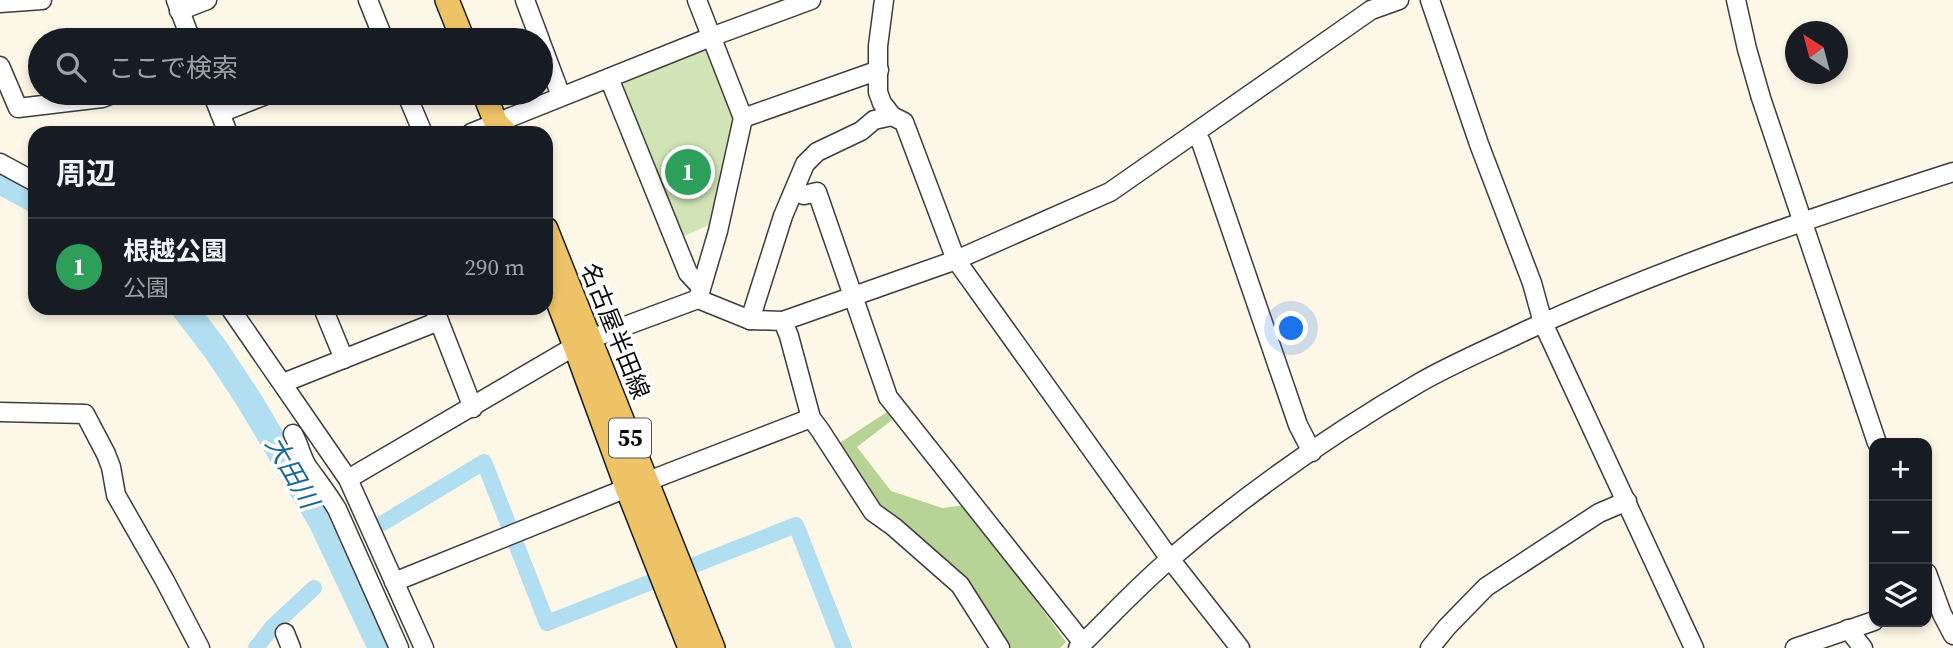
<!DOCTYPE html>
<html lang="ja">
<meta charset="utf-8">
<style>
:root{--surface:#171b24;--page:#20242c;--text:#f1f3f6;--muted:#9ea1a6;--line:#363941;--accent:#d39aa3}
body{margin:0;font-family:"Source Serif 4","Noto Sans JP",serif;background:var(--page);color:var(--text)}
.controls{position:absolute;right:21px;bottom:21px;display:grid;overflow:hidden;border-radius:14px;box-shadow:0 4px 10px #0003}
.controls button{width:63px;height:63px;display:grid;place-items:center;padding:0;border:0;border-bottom:2px solid var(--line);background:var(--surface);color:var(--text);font:35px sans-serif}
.compass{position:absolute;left:1785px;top:21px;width:63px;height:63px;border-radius:50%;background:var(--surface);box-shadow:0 4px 10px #0003;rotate:324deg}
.you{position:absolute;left:1292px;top:329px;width:24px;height:24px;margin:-18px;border:5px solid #fff;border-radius:50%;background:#1a73e8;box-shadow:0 0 0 10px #1a73e833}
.badge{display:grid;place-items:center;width:46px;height:46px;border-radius:50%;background:var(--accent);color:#fff;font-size:23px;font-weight:700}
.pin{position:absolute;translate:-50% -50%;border:4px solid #fff;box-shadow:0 2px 7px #0006}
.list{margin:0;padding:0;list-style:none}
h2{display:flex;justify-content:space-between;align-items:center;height:91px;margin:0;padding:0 28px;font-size:30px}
h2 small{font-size:23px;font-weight:400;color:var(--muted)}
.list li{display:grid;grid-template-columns:46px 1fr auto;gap:21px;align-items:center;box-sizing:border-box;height:98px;padding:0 28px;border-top:2px solid var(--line)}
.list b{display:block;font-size:26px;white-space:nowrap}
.list p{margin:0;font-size:23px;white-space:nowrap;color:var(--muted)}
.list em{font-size:23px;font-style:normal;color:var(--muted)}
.icon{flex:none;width:38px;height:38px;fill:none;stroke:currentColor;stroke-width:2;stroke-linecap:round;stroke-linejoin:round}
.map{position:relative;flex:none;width:1953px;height:648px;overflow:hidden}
.search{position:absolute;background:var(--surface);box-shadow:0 4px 10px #0003;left:28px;top:28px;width:525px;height:77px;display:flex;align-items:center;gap:18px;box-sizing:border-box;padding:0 24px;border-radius:38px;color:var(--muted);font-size:26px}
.panel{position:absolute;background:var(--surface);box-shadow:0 4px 10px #0003;left:28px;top:126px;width:525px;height:189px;border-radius:21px}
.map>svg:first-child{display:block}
</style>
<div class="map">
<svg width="1953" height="648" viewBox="0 0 1953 648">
<rect width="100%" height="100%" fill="#fdf7e8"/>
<polygon fill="#d1e4b6" points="702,50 709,53 736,121 711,224 680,238 621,93 625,80"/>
<polygon fill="#b7d396" points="887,412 892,420 857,447 891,491 942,508 967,505 1066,642 1060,648 1003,648 964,583 875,507 835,446"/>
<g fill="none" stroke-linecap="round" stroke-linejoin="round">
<g stroke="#b1def0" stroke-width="16">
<polyline points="383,523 484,462 547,623 796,525 844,648"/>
<polyline points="256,648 273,626 314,588"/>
</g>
<g stroke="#b1def0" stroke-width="26">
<polyline points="0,181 35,200"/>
<polyline points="184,308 216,350 249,400 321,521 381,648"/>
</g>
<g stroke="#3d3d3d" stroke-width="21">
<g id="minor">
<polyline points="176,0 191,40"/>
<polyline points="368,0 384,40"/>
<polyline points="525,0 540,40"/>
<polyline points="697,0 743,118"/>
<polyline points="884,0 878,46 878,92 882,103 892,116 904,122 956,260 1170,559 1240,648"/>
<polyline points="1430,0 1479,144 1532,283 1543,323 1694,648"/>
<polyline points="1736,0 1747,49 1761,98 1877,443"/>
<polyline points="0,3 42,0"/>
<polyline points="179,11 207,0"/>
<polyline points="541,43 561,96"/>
<polyline points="0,66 18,108 102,98 115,93"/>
<polyline points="609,78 688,273 701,287"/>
<polyline points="212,93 228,133"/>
<polyline points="406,93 423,133"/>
<polyline points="220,113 271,93"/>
<polyline points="471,133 711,37 811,0"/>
<polyline points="1195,134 1201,142 1298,425 1312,452"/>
<polyline points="0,163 35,182"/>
<polyline points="804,195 817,192 888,397 1083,643"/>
<polyline points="698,299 718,231 743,118 879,70"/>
<polyline points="230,308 348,479 424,648"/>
<polyline points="323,308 344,359"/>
<polyline points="434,308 473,408"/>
<polyline points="750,320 783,216 805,164 817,152 861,131 874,120 892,116"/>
<polyline points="783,321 956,260 1110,192 1371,10 1399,0"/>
<polyline points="283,383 439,321"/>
<polyline points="0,412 85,414 106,454 111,467 116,495 164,579 200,648"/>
<path d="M293 434C299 444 301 456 307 466 317 480 328 494 337 509L399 648"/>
<polyline points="348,479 575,346 590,339 698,299 750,320 783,321 789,336 811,418 820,430 873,512 894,527 960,585 1000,648"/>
<polyline points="648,481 811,418"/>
<polyline points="1927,573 1942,614 1953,635"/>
<polyline points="394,582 627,488"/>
<polyline points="1848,629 1863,648"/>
<polyline points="285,633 291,648"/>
<path d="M1078 648C1108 619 1137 587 1169 560 1246 494 1331 434 1419 383 1452 364 1488 349 1523 332 1662 268 1807 219 1953 172"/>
<polyline points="1430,648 1447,627 1486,587 1599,513 1627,501"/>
<polyline points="1795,648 1874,621"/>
</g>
</g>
<g stroke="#1b1b1b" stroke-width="26">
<g id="major">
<polyline points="447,0 463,40"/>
<polyline points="484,93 496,123 506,133"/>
<polyline points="546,229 713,648"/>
<polyline points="549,278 575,346 627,488 690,648"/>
</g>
</g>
<use href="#minor" stroke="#fff" stroke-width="18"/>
<use href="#major" stroke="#eec368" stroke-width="23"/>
</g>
<g text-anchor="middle" stroke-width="7" stroke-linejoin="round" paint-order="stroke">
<rect fill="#fff" stroke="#545454" stroke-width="2" x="609" y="418.5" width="42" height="39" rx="5"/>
<g font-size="23" font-weight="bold" fill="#0a0a0a">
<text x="630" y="446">55</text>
</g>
<g font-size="24" fill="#0a0a0a" stroke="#fff">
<text transform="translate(615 331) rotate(68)" y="8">名古屋半田線</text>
</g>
<g font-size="26" font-style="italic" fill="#1e6790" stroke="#fff">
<text transform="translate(292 472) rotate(60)" y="9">大田川</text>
</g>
</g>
</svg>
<div class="controls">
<button>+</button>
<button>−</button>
<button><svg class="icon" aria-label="layers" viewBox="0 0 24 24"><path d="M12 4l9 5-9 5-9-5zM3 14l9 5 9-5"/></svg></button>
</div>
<svg class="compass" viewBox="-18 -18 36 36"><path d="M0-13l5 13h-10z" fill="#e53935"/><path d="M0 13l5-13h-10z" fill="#9ea1a6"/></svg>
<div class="you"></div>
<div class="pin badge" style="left:688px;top:172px;background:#2e9e5b">1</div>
<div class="search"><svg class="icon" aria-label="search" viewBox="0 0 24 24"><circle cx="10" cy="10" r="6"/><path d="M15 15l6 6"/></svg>ここで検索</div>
<section class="panel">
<h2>周辺<small></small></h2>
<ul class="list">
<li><span class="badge" style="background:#2e9e5b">1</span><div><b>根越公園</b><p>公園</p></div><em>290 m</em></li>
</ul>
</section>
</div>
